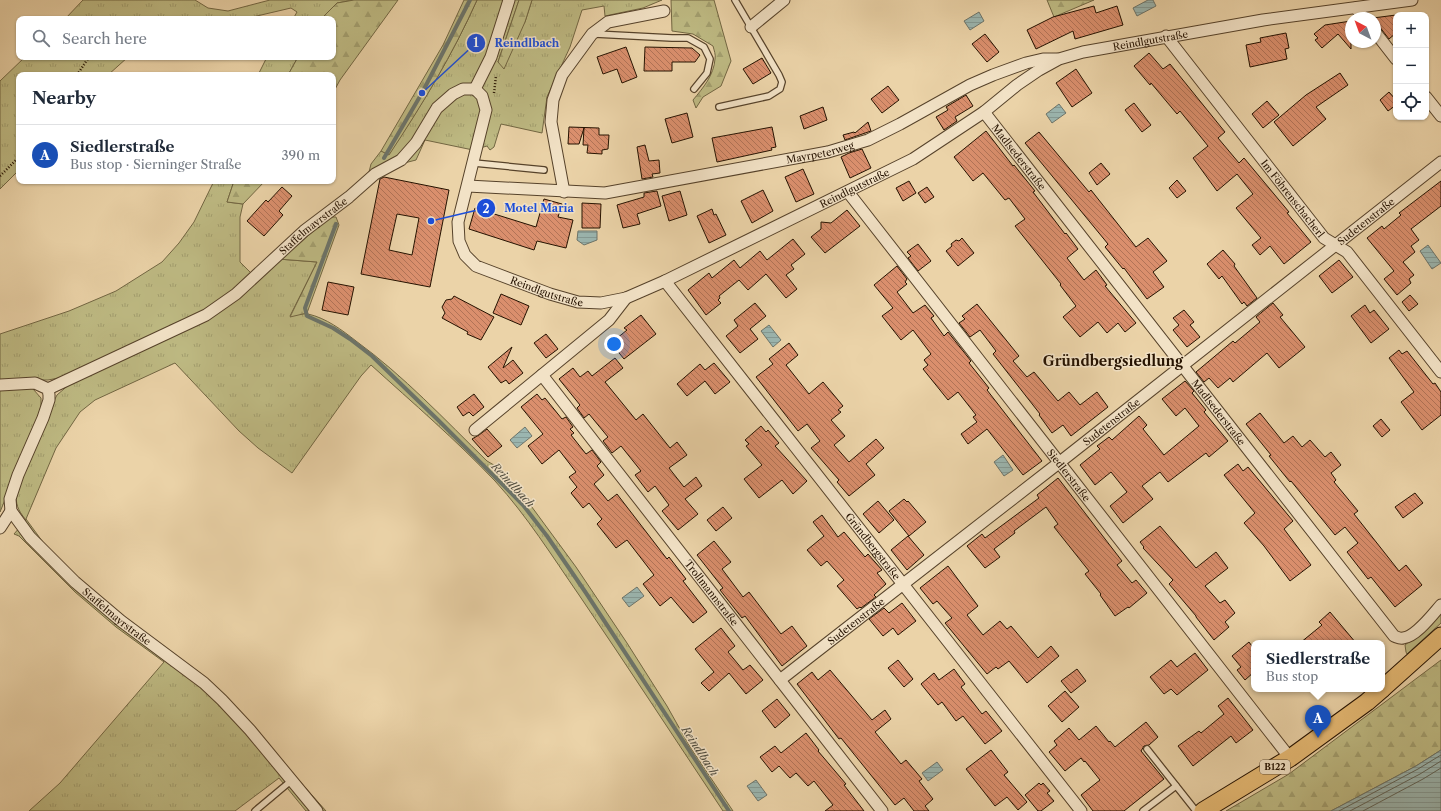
<!DOCTYPE html>
<meta charset="utf-8">
<style>
:root{--surface:#fff;--page:#f2f2f3;--text:#1f2937;--muted:#747a83;--line:#e0e1e3;--accent:#8f2418}
body{margin:0;font-family:"Libre Caslon Text",serif;background:var(--page);color:var(--text)}
.controls{position:absolute;right:12px;top:12px;display:grid;overflow:hidden;border-radius:8px;box-shadow:0 1px 3px #0004}
.controls button{width:36px;height:36px;display:grid;place-items:center;padding:0;border:0;border-bottom:1px solid var(--line);background:var(--surface);color:var(--text);font:20px sans-serif}
.compass{position:absolute;left:1345px;top:12px;width:36px;height:36px;border-radius:50%;background:var(--surface);box-shadow:0 1px 3px #0004;rotate:319deg}
.you{position:absolute;left:614px;top:344px;width:14px;height:14px;margin:-10px;border:3px solid #fff;border-radius:50%;background:#1a73e8;box-shadow:0 0 0 6px #1a73e833}
.badge{display:grid;place-items:center;width:26px;height:26px;border-radius:50%;background:var(--accent);color:#fff;font-size:13px;font-weight:700}
.pin{position:absolute;translate:-50% -33px;filter:drop-shadow(0 1px 2px #0008)}
.pin::after{content:'';position:absolute;top:21px;width:14px;height:12px;background:inherit;clip-path:polygon(0 0,100% 0,50% 100%)}
.popup{position:absolute;left:1251px;top:640px;width:134px;height:52px;box-sizing:border-box;display:grid;place-content:center;border-radius:8px;background:var(--surface);filter:drop-shadow(0 1px 3px #0005);font-size:13px;white-space:nowrap;color:var(--muted)}
.popup b{font-size:15px;color:var(--text)}
.popup::after{content:'';position:absolute;left:50%;top:100%;margin-left:-8px;border:8px solid transparent;border-top-color:var(--surface)}
.list{margin:0;padding:0;list-style:none}
h2{display:flex;justify-content:space-between;align-items:center;height:52px;margin:0;padding:0 16px;font-size:17px}
h2 small{font-size:13px;font-weight:400;color:var(--muted)}
.list li{display:grid;grid-template-columns:26px 1fr auto;gap:12px;align-items:center;box-sizing:border-box;height:60px;padding:0 16px;border-top:1px solid var(--line)}
.list b{display:block;font-size:15px;white-space:nowrap}
.list p{margin:0;font-size:13px;white-space:nowrap;color:var(--muted)}
.list em{font-size:13px;font-style:normal;color:var(--muted)}
.icon{flex:none;width:22px;height:22px;fill:none;stroke:currentColor;stroke-width:2;stroke-linecap:round;stroke-linejoin:round}
.map{position:relative;flex:none;width:1441px;height:811px;overflow:hidden}
.search{position:absolute;background:var(--surface);box-shadow:0 1px 3px #0004;left:16px;top:16px;width:320px;height:44px;display:flex;align-items:center;gap:10px;box-sizing:border-box;padding:0 14px;border-radius:8px;color:var(--muted);font-size:15px}
.panel{position:absolute;background:var(--surface);box-shadow:0 1px 3px #0004;left:16px;top:72px;width:320px;height:112px;border-radius:8px}
.map>svg:first-child{display:block}
</style>
<div class="map">
<svg width="1441" height="811" viewBox="0 0 1441 811">
<defs>
<pattern id="grass-tufts" width="24" height="20" patternUnits="userSpaceOnUse"><rect width="24" height="20" fill="#beba83"/><path d="M3 7l-1-3M5 7V3M7 7l1-3M15 17l-1-3M17 17v-4M19 17l1-3" fill="none" stroke="#a39f6f"/></pattern>
<pattern id="forest-firs" width="22" height="20" patternUnits="userSpaceOnUse"><rect width="22" height="20" fill="#beba83"/><path d="M5 1l3.5 6h-7zM16 11l3.5 6h-7z" fill="#a39f6f"/></pattern>
<pattern id="water-rules" width="6" height="5" patternUnits="userSpaceOnUse"><rect width="6" height="5" fill="#9bb6b0"/><path d="M0 2.5h6" fill="none" stroke="#859b96"/></pattern>
<pattern id="building-back-hatch" width="6" height="6" patternUnits="userSpaceOnUse"><rect width="6" height="6" fill="#da8f6d"/><path d="M-1 5l2 2M0 0l6 6M5-1l2 2" fill="none" stroke="#b17357"/></pattern>
</defs>
<rect width="100%" height="100%" fill="#ebd3a8"/>
<filter id="stains"><feTurbulence type="fractalNoise" baseFrequency=".005" numOctaves="4"/><feColorMatrix values="0 0 0 0 .2 0 0 0 0 .09 0 0 0 0 .02 0 0 0 .5 -.17"/></filter>
<radialGradient id="worn" r=".72"><stop offset=".6" stop-color="#630" stop-opacity="0"/><stop offset="1" stop-color="#630" stop-opacity=".3"/></radialGradient>
<g fill="url(#grass-tufts)" stroke="#726642">
<polygon points="83,0 195,0 208,8 228,11 270,0 354,0 337,3 321,19 293,19 297,12 291,8 244,19 65,19"/>
<path d="M477 0H519L498 62 525 22 532 0H662L643 8 605 16 604 6 582 10 570 47 547 97 542 133 501 124 494 147 490 150 487 146 473 150 425 140 416 160 369 172 371 164 381 151 389 154C422 105 453 54 477 0Z"/>
<polygon points="25,57 128,57 108,75 19,75 19,170 0,189 0,81"/>
<polygon points="267,57 298,57 288,75 258,75"/>
<polygon points="214,181 234,181 227,202 243,204 240,217 240,262 253,275 221,302 64,377 48,380 36,380 33,389 41,398 41,406 35,426 0,512 0,334 69,311 116,291 162,262 179,243 194,222"/>
<path d="M278 259 317 262 290 316C296 315 303 313 308 314 326 318 342 330 356 341 404 376 445 420 487 461L499 468 526 499 576 567 627 643 667 706 690 747 733 811H723C675 739 628 667 579 595 552 556 527 516 495 481 456 440 413 403 371 365L361 376 292 473 258 448 239 431 175 363 95 400 80 412 56 448 26 519 48 549 63 565 125 618 170 652 288 768 326 811H306L279 778 235 811H29L60 783 164 662 116 627 75 592 19 536 14 534 26 520C17 509 16 505 16 491L51 407 57 395 72 382 184 330Z"/>
<polygon points="1441,610 1441,623 1407,654 1406,652 1405,645 1420,633"/>
</g>
<g fill="url(#forest-firs)" stroke="#726642">
<polygon points="354,0 398,0 340,80 333,93 333,75 288,75 298,57 333,57 333,19 321,19 337,3"/>
<path d="M464 0H477C453 54 422 105 389 155L381 151 443 45Z"/>
<polygon points="519,0 532,0 525,22 504,69 498,62"/>
<path d="M671 0H714L731 61 721 86 703 97 696 108 693 100C703 88 714 75 715 59 716 55 714 50 713 46L693 34 672 31Z"/>
<polygon points="1047,0 1094,0 1054,17"/>
<polygon points="234,181 265,181 243,204 227,202"/>
<polygon points="329,217 336,217 339,225 307,313 290,317 317,262 278,259 299,244"/>
<polygon points="1441,660 1441,750 1416,766 1331,811 1226,811 1289,774"/>
</g>
<g fill="url(#water-rules)" stroke="#6c746a">
<polygon points="1148,0 1153,0 1156,6 1137,16 1133,8"/>
<polygon points="979,12 984,21 970,30 964,21"/>
<polygon points="1059,104 1066,113 1052,123 1046,114"/>
<polygon points="578,231 597,231 597,240 584,245 577,240"/>
<polygon points="1428,245 1441,263 1432,269 1420,251"/>
<polygon points="769,325 781,340 773,347 761,331"/>
<polygon points="525,427 532,436 517,448 510,440"/>
<polygon points="1003,455 1013,470 1004,476 994,462"/>
<polygon points="637,587 644,596 629,607 622,598"/>
<polygon points="1441,750 1441,811 1331,811 1416,766"/>
<polygon points="937,762 943,770 928,781 922,773"/>
<polygon points="756,780 767,795 758,801 747,786"/>
</g>
<g fill="none" stroke-linecap="round" stroke-linejoin="round">
<g stroke="#606458" stroke-width="1">
<polyline points="1339,811 1418,769 1441,755"/>
<polyline points="1350,811 1420,774 1441,761"/>
<polyline points="1363,811 1423,779 1441,768"/>
</g>
<g stroke="#6c746a" stroke-width="4">
<polyline points="384,158 422,93 470,0"/>
<polyline points="336,224 305,308 307,316 333,328 350,339 372,356 438,420 523,505 547,536 586,593 729,811"/>
</g>
</g>
<g fill="url(#building-back-hatch)" stroke="#251200" fill-rule="evenodd">
<polygon points="1094,6 1096,13 1117,6 1123,25 1075,39 1073,31 1036,49 1027,30 1053,17"/>
<polygon points="1396,15 1396,33 1389,39 1375,21 1375,18 1373,18"/>
<polygon points="1351,21 1351,49 1338,34 1322,48 1315,40 1318,38 1314,34 1325,25"/>
<polygon points="1286,33 1289,48 1285,49 1287,59 1250,67 1246,45 1261,42 1260,38"/>
<polygon points="985,34 999,52 987,62 972,44"/>
<polygon points="626,47 637,77 622,83 617,69 603,74 597,57"/>
<polygon points="645,47 692,48 700,55 695,62 672,62 672,71 644,71"/>
<polygon points="1149,53 1163,69 1170,64 1225,132 1218,138 1239,163 1244,158 1289,212 1287,213 1311,242 1284,264 1270,246 1260,255 1252,245 1261,238 1236,208 1253,194 1237,174 1217,191 1193,158 1208,146 1180,111 1177,114 1151,83 1150,85 1134,66"/>
<polygon points="762,58 771,73 753,84 743,69"/>
<polygon points="1076,69 1092,93 1072,107 1056,83"/>
<polygon points="1340,73 1348,85 1316,107 1326,119 1293,146 1274,122 1306,95"/>
<polygon points="888,86 899,100 882,113 871,99"/>
<polygon points="1389,92 1396,100 1396,105 1388,111 1380,100"/>
<polygon points="966,95 973,106 955,117 957,121 944,130 936,117 948,110 946,107"/>
<polygon points="1267,101 1279,115 1263,128 1252,114"/>
<polygon points="1134,103 1151,125 1142,132 1125,110"/>
<polygon points="823,107 827,120 804,129 800,116"/>
<polygon points="687,113 693,137 672,143 665,119"/>
<polygon points="868,122 871,131 845,140 843,135 854,132 855,133"/>
<polygon points="569,127 599,128 599,135 609,135 608,149 602,150 602,154 587,153 588,145 583,145 584,128 579,144 568,144"/>
<polygon points="772,127 776,147 771,148 772,150 717,162 712,138"/>
<polygon points="986,131 1013,166 1014,165 1035,191 1033,192 1065,234 1066,233 1078,249 1067,258 1084,280 1096,270 1107,285 1105,286 1136,323 1125,332 1118,323 1107,333 1098,322 1080,337 1063,317 1076,306 1060,285 1061,284 1015,226 1025,219 1009,198 1005,200 983,173 973,181 954,157"/>
<polygon points="1039,132 1089,192 1091,190 1136,247 1148,238 1167,261 1153,272 1164,287 1147,299 1124,268 1123,269 1105,247 1108,244 1025,143"/>
<polygon points="645,145 649,161 659,160 660,173 652,174 653,177 642,179 637,147"/>
<polygon points="862,149 871,168 850,178 841,157 849,153"/>
<polygon points="1101,163 1110,174 1097,185 1089,173"/>
<polygon points="803,169 814,194 796,202 785,177"/>
<path d="M384 177 449 190 430 287 361 274 380 179ZM397 214 419 218 412 255 389 250Z"/>
<polygon points="1177,180 1186,191 1177,198 1169,188"/>
<polygon points="909,181 916,193 903,201 896,188"/>
<polygon points="1441,181 1441,206 1411,229 1419,240 1411,246 1415,252 1403,262 1414,275 1409,279 1411,283 1397,295 1384,279 1394,271 1367,238 1382,226 1384,229 1401,215 1399,213"/>
<polygon points="282,187 292,196 279,211 283,215 264,236 247,221 266,200 268,202"/>
<polygon points="927,187 934,197 925,203 918,193"/>
<polygon points="763,190 773,211 752,223 741,201"/>
<polygon points="657,191 661,206 637,214 640,224 623,228 617,205 644,197 644,193"/>
<polygon points="680,191 687,215 669,221 662,196"/>
<polygon points="544,199 562,204 558,217 573,220 566,248 537,241 534,250 469,229 475,208 536,227"/>
<polygon points="582,203 601,204 600,228 582,228"/>
<polygon points="712,209 714,215 716,214 726,235 709,243 697,216"/>
<polygon points="847,210 860,226 825,253 811,237 821,229 821,222 831,223"/>
<polygon points="962,238 974,253 958,266 946,251 952,246 951,244 956,240 959,241"/>
<polygon points="793,239 805,254 791,265 794,269 786,275 797,289 786,298 766,274 748,290 739,280 719,296 720,298 718,300 721,303 706,315 688,290 709,273 712,278 734,260 740,268 760,251 767,260"/>
<polygon points="918,244 931,261 918,271 908,258 911,256 907,252"/>
<polygon points="1223,250 1235,264 1234,266 1257,298 1247,306 1244,302 1242,304 1222,276 1219,279 1207,264"/>
<polygon points="1339,260 1353,277 1332,293 1319,276"/>
<polygon points="897,266 907,279 905,282 907,284 897,292 913,313 925,305 934,316 931,318 944,336 948,332 971,361 969,363 989,388 987,390 1042,461 1023,475 987,429 968,444 961,434 977,422 973,417 976,415 958,392 948,400 923,369 928,365 924,360 931,354 913,330 901,340 882,316 893,308 874,285"/>
<polygon points="328,282 354,287 348,315 322,310"/>
<polygon points="501,294 529,306 521,325 493,313"/>
<polygon points="1410,295 1418,304 1409,311 1402,302"/>
<polygon points="454,296 494,317 481,340 467,334 468,332 442,318 445,313 442,307 446,300 452,299"/>
<polygon points="755,303 766,316 750,329 758,339 740,353 726,336 738,326 734,320"/>
<polygon points="1273,303 1283,315 1280,317 1305,347 1279,368 1267,353 1233,382 1230,378 1218,388 1209,378 1204,382 1196,372 1233,341 1235,343 1260,322 1256,317"/>
<polygon points="977,304 1019,356 1013,361 1027,377 1034,372 1058,401 1069,392 1080,405 1097,392 1108,407 1071,436 1063,425 1052,433 1039,415 1040,414 993,354 996,351 980,330 970,337 959,323 965,319 962,316"/>
<polygon points="1365,305 1370,313 1374,310 1389,329 1371,343 1351,316"/>
<polygon points="1184,310 1194,322 1190,325 1200,337 1187,347 1173,330 1179,325 1173,318"/>
<polygon points="641,315 656,334 624,359 611,343 627,330 624,328"/>
<polygon points="546,334 558,349 546,358 534,343"/>
<polygon points="789,343 798,355 786,365 809,394 823,382 843,406 838,410 841,412 831,420 845,436 834,445 849,462 876,439 884,448 866,464 875,475 849,496 837,482 839,480 811,448 820,441 807,424 798,431 756,377 773,364 769,359"/>
<polygon points="512,347 503,368 513,360 523,373 509,384 506,380 501,383 488,367"/>
<polygon points="1399,350 1402,354 1407,351 1433,384 1435,383 1441,392 1441,415 1422,430 1401,402 1414,392 1389,358"/>
<polygon points="615,358 623,368 605,382 636,420 643,414 670,448 677,442 687,455 669,468 684,487 696,477 702,486 685,499 698,514 678,530 662,511 669,505 655,486 648,492 635,475 641,471 621,446 612,453 603,441 608,437 589,414 584,418 577,408 580,405 559,379 573,368 580,377 588,371 592,376"/>
<polygon points="714,363 730,382 715,394 705,381 687,396 677,384 700,364 705,370"/>
<polygon points="1185,381 1194,391 1192,393 1206,410 1204,412 1228,441 1209,457 1206,453 1168,482 1160,472 1142,486 1153,499 1123,523 1110,506 1127,492 1111,472 1095,485 1080,465 1100,449 1097,446 1109,437 1112,440 1139,416 1147,425 1143,429 1164,455 1199,426 1185,408 1176,416 1162,399"/>
<polygon points="474,394 484,407 473,416 469,412 463,416 457,407"/>
<polygon points="537,394 542,400 545,398 562,419 566,417 573,427 570,429 574,433 571,435 586,454 592,450 601,462 597,466 604,475 594,484 608,501 617,494 667,559 669,557 686,579 683,581 707,612 693,623 671,597 660,606 643,584 654,575 627,540 616,548 597,524 602,519 589,503 583,508 571,493 577,487 569,477 576,472 559,450 542,464 528,446 543,434 521,407"/>
<polygon points="1260,413 1284,443 1293,436 1302,447 1310,440 1325,457 1331,452 1341,465 1331,473 1336,480 1334,482 1358,511 1354,514 1399,571 1406,565 1422,585 1395,607 1371,577 1368,579 1347,552 1358,543 1345,527 1335,535 1291,481 1290,482 1269,456 1271,455 1246,424"/>
<polygon points="1381,419 1390,430 1382,437 1373,426"/>
<polygon points="761,426 766,432 768,430 779,443 775,446 807,481 793,494 782,480 759,498 744,479 762,465 746,446 749,444 745,440"/>
<polygon points="487,429 502,446 488,457 472,439 479,435"/>
<polygon points="1238,464 1243,471 1248,467 1293,521 1284,529 1311,565 1290,581 1264,546 1244,523 1255,513 1224,475"/>
<polygon points="1058,478 1122,561 1117,565 1132,583 1136,580 1147,593 1129,608 1128,607 1115,616 1100,595 1101,594 1085,574 1089,571 1054,527 1058,524 1046,507 1014,531 1015,533 994,549 1000,557 985,568 967,546 982,534 985,538 1039,498 1037,495"/>
<polygon points="1415,493 1423,503 1403,518 1395,507"/>
<polygon points="904,499 907,502 908,501 926,522 909,536 889,511"/>
<polygon points="878,501 894,520 879,533 863,514"/>
<polygon points="723,507 732,518 716,531 707,520"/>
<polygon points="822,515 838,537 844,532 865,557 868,554 882,570 877,573 886,584 874,595 876,597 861,608 860,607 857,609 837,586 844,580 827,561 821,566 807,550 824,536 813,522"/>
<polygon points="1160,526 1196,568 1216,552 1228,568 1205,586 1220,603 1225,600 1235,613 1225,622 1229,627 1214,640 1196,617 1196,616 1169,584 1173,580 1143,548 1144,547 1140,542"/>
<polygon points="908,536 924,555 907,570 891,550"/>
<polygon points="714,541 731,562 722,569 743,597 749,592 781,634 792,626 807,646 782,666 745,616 742,618 720,590 723,588 697,555"/>
<polygon points="948,566 978,606 967,615 983,635 1000,621 1007,629 1011,626 1038,658 1051,646 1059,656 1027,683 1009,661 998,669 996,667 987,674 945,623 952,618 937,601 933,604 920,588"/>
<polygon points="902,603 916,621 898,635 893,628 883,636 869,619 884,608 889,613"/>
<polygon points="1330,612 1356,643 1300,643 1322,625 1319,622"/>
<polygon points="721,628 735,646 728,652 743,670 750,665 763,680 746,694 729,673 709,691 701,683 714,672 695,649"/>
<polygon points="1249,642 1254,649 1254,672 1245,680 1237,670 1241,667 1232,656"/>
<polygon points="1195,653 1208,670 1177,695 1171,689 1164,694 1150,677 1171,660 1177,667"/>
<polygon points="898,660 913,679 904,687 888,668"/>
<polygon points="954,669 965,684 961,687 982,714 986,711 1002,731 985,744 963,716 956,721 942,702 938,705 921,684 934,673 939,680"/>
<polygon points="1077,669 1086,681 1071,693 1061,681"/>
<polygon points="830,670 872,720 885,710 891,719 875,732 901,764 906,760 922,779 919,781 933,799 925,806 929,811 914,811 904,798 895,805 841,738 839,739 797,684 812,672 818,680"/>
<polygon points="1065,691 1079,707 1062,722 1048,706"/>
<polygon points="1228,698 1253,730 1236,743 1231,736 1193,766 1178,746 1199,731 1201,733 1224,714 1218,706"/>
<polygon points="777,699 790,715 775,728 762,711"/>
<polygon points="1146,722 1158,737 1149,745 1144,746 1141,751 1164,779 1124,811 1093,811 1081,795 1100,780 1085,761 1084,762 1081,758 1065,771 1049,752 1057,745 1054,741 1069,728 1079,740 1096,726 1109,742 1110,741 1115,747"/>
<polygon points="806,733 819,750 818,751 846,784 844,785 864,811 825,811 833,805 814,781 808,786 796,773 790,778 779,766 772,772 760,757 775,746 781,753"/>
<polygon points="991,750 1008,772 1004,775 1027,802 1018,810 1007,797 995,806 966,769"/>
<polygon points="1039,783 1041,785 1043,783 1050,791 1047,793 1054,801 1041,811 1038,811 1025,795"/>
</g>
<g fill="none" stroke-linecap="round" stroke-linejoin="round">
<g stroke="#56422a" stroke-width="8">
<g id="lane">
<polyline points="595,34 672,38 688,38 704,47 710,59 707,73 694,89"/>
<polyline points="719,107 769,96 780,89 782,82 779,75 735,0"/>
<polyline points="474,163 544,170"/>
<polyline points="1147,749 1196,811"/>
<polyline points="255,811 292,780"/>
<polyline points="1143,811 1176,786"/>
</g>
</g>
<g stroke="#56422a" stroke-width="13">
<g id="street">
<polyline points="1356,8 1364,18"/>
<polyline points="751,27 784,0"/>
<polyline points="1375,32 1396,59"/>
<path id="s1" d="M1166 36 1324 238 1347 252 1441 372"/>
<path id="s2" d="M475 89 482 96 486 110 458 222 459 241 465 255 476 266 550 294 578 302 601 303 626 298 665 281 913 159 984 112 1017 85 1039 70 1059 59 1083 52 1263 20 1412 0"/>
<polyline points="475,89 491,57 509,0"/>
<polyline points="1426,97 1441,116"/>
<path id="s3" d="M984 112 1394 636C1397 637 1400 639 1403 638 1416 637 1433 614 1441 605"/>
<path id="s4" d="M468 186 605 193 828 152 868 140 900 124 970 85 993 75 1026 63 1043 59H1057"/>
<polyline points="564,192 551,122 553,100 562,75 592,34 608,22 664,11"/>
<path id="s5" d="M848 192 1290 758"/>
<path id="s6" d="M665 281 1081 811"/>
<path id="s7" d="M542 375 882 811"/>
<path id="s8" d="M0 385 35 383 48 389 49 395V400L43 418 18 475 10 499 11 511 30 537 75 582 121 621 204 683 222 700 250 730 317 811"/>
<path id="s9" d="M48 389 189 323 206 315 236 294 304 231 349 197 375 174 401 160 416 143 437 108 453 94 463 89H475"/>
<polyline points="475,430 609,320 626,298"/>
<polyline points="0,528 11,511"/>
<path id="s10" d="M780 680 1060 462 1441 162"/>
</g>
</g>
<g stroke="#251200" stroke-width="19">
<g id="primary">
<polyline points="1382,689 1441,636"/>
<polyline points="1203,811 1290,758 1367,702 1382,689"/>
</g>
</g>
<g stroke="#251200" stroke-width="2.5" stroke-dasharray="1 2" stroke-linecap="butt">
<polyline points="77,75 89,57"/>
<polyline points="494,93 496,76"/>
<polyline points="0,176 19,157"/>
</g>
<use href="#lane" stroke="#f2e2c6" stroke-width="5.5"/>
<use href="#street" stroke="#f2e2c6" stroke-width="11"/>
<use href="#primary" stroke="#e6ba74" stroke-width="17"/>
</g>
<g text-anchor="middle" stroke-width="3" stroke-linejoin="round" paint-order="stroke">
<rect fill="#f2e2c6" stroke="#62503b" stroke-width="1" x="1260" y="760" width="30" height="14" rx="3"/>
<g font-size="9" font-weight="bold" fill="#251200">
<text x="1275" y="770">B122</text>
</g>
<g font-size="10" fill="#251200" stroke="#f2e2c6">
<text dy="4" stroke="none"><textPath href="#s2" startOffset="936">Reindlgutstraße</textPath></text>
<text dy="4" stroke="none"><textPath href="#s4" startOffset="356">Mayrpeterweg</textPath></text>
<text dy="4" stroke="none"><textPath href="#s3" startOffset="57">Madlsederstraße</textPath></text>
<text dy="4" stroke="none"><textPath href="#s2" startOffset="600">Reindlgutstraße</textPath></text>
<text dy="4" stroke="none"><textPath href="#s1" startOffset="206">Im Föhrenschacherl</textPath></text>
<text dy="4" stroke="none"><textPath href="#s10" startOffset="744">Sudetenstraße</textPath></text>
<text dy="4" stroke="none"><textPath href="#s9" startOffset="314">Staffelmayrstraße</textPath></text>
<text dy="4" stroke="none"><textPath href="#s2" startOffset="265">Reindlgutstraße</textPath></text>
<text dy="4" stroke="none"><textPath href="#s3" startOffset="381">Madlsederstraße</textPath></text>
<text dy="4" stroke="none"><textPath href="#s10" startOffset="420">Sudetenstraße</textPath></text>
<text dy="4" stroke="none"><textPath href="#s5" startOffset="359">Siedlerstraße</textPath></text>
<text dy="4" stroke="none"><textPath href="#s6" startOffset="337">Gründbergstraße</textPath></text>
<text dy="4" stroke="none"><textPath href="#s7" startOffset="276">Trollmannstraße</textPath></text>
<text dy="4" stroke="none"><textPath href="#s8" startOffset="329">Staffelmayrstraße</textPath></text>
<text dy="4" stroke="none"><textPath href="#s10" startOffset="96">Sudetenstraße</textPath></text>
</g>
<g font-size="11" font-style="italic" fill="#4e4b3e" stroke="#f2e2c6">
<text transform="translate(513 485) rotate(47)" y="4">Reindlbach</text>
<text transform="translate(700 751) rotate(57)" y="4">Reindlbach</text>
</g>
<g font-size="14" font-weight="bold" fill="#251200" stroke="#f2e2c6">
<text x="1113" y="366">Gründbergsiedlung</text>
</g>
</g>
<path fill="none" stroke="#1d4ed8" stroke-width="1.5" d="M422 93L476 43M431 221L486 208"/>
<g fill="#1d4ed8" stroke="#f2e2c6" stroke-width="1.5">
<circle cx="422" cy="93" r="4"/>
<circle cx="431" cy="221" r="4"/>
<circle cx="476" cy="43" r="10"/>
<circle cx="486" cy="208" r="10"/>
</g>
<g font-size="12" text-anchor="middle" font-weight="bold" fill="#fff">
<text x="476" y="47">1</text>
<text x="486" y="213">2</text>
</g>
<g font-size="11" text-anchor="middle" font-weight="bold" fill="#1d4ed8" stroke="#f2e2c6" stroke-width="3" stroke-linejoin="round" paint-order="stroke">
<text x="527" y="47">Reindlbach</text>
<text x="539" y="212">Motel Maria</text>
</g>
<rect width="100%" height="100%" filter="url(#stains)"/>
<rect width="100%" height="100%" fill="url(#worn)"/>
</svg>
<div class="controls">
<button>+</button>
<button>−</button>
<button><svg class="icon" aria-label="locate" viewBox="0 0 24 24"><circle cx="12" cy="12" r="6"/><path d="M12 2v4M12 18v4M2 12h4M18 12h4"/></svg></button>
</div>
<svg class="compass" viewBox="-18 -18 36 36"><path d="M0-13l5 13h-10z" fill="#e53935"/><path d="M0 13l5-13h-10z" fill="#747a83"/></svg>
<div class="you"></div>
<div class="pin badge" style="left:1318px;top:738px;background:#1a4fb4">A</div>
<div class="popup"><b>Siedlerstraße</b>Bus stop</div>
<div class="search"><svg class="icon" aria-label="search" viewBox="0 0 24 24"><circle cx="10" cy="10" r="6"/><path d="M15 15l6 6"/></svg>Search here</div>
<section class="panel">
<h2>Nearby<small></small></h2>
<ul class="list">
<li><span class="badge" style="background:#1a4fb4">A</span><div><b>Siedlerstraße</b><p>Bus stop · Sierninger Straße</p></div><em>390 m</em></li>
</ul>
</section>
</div>
